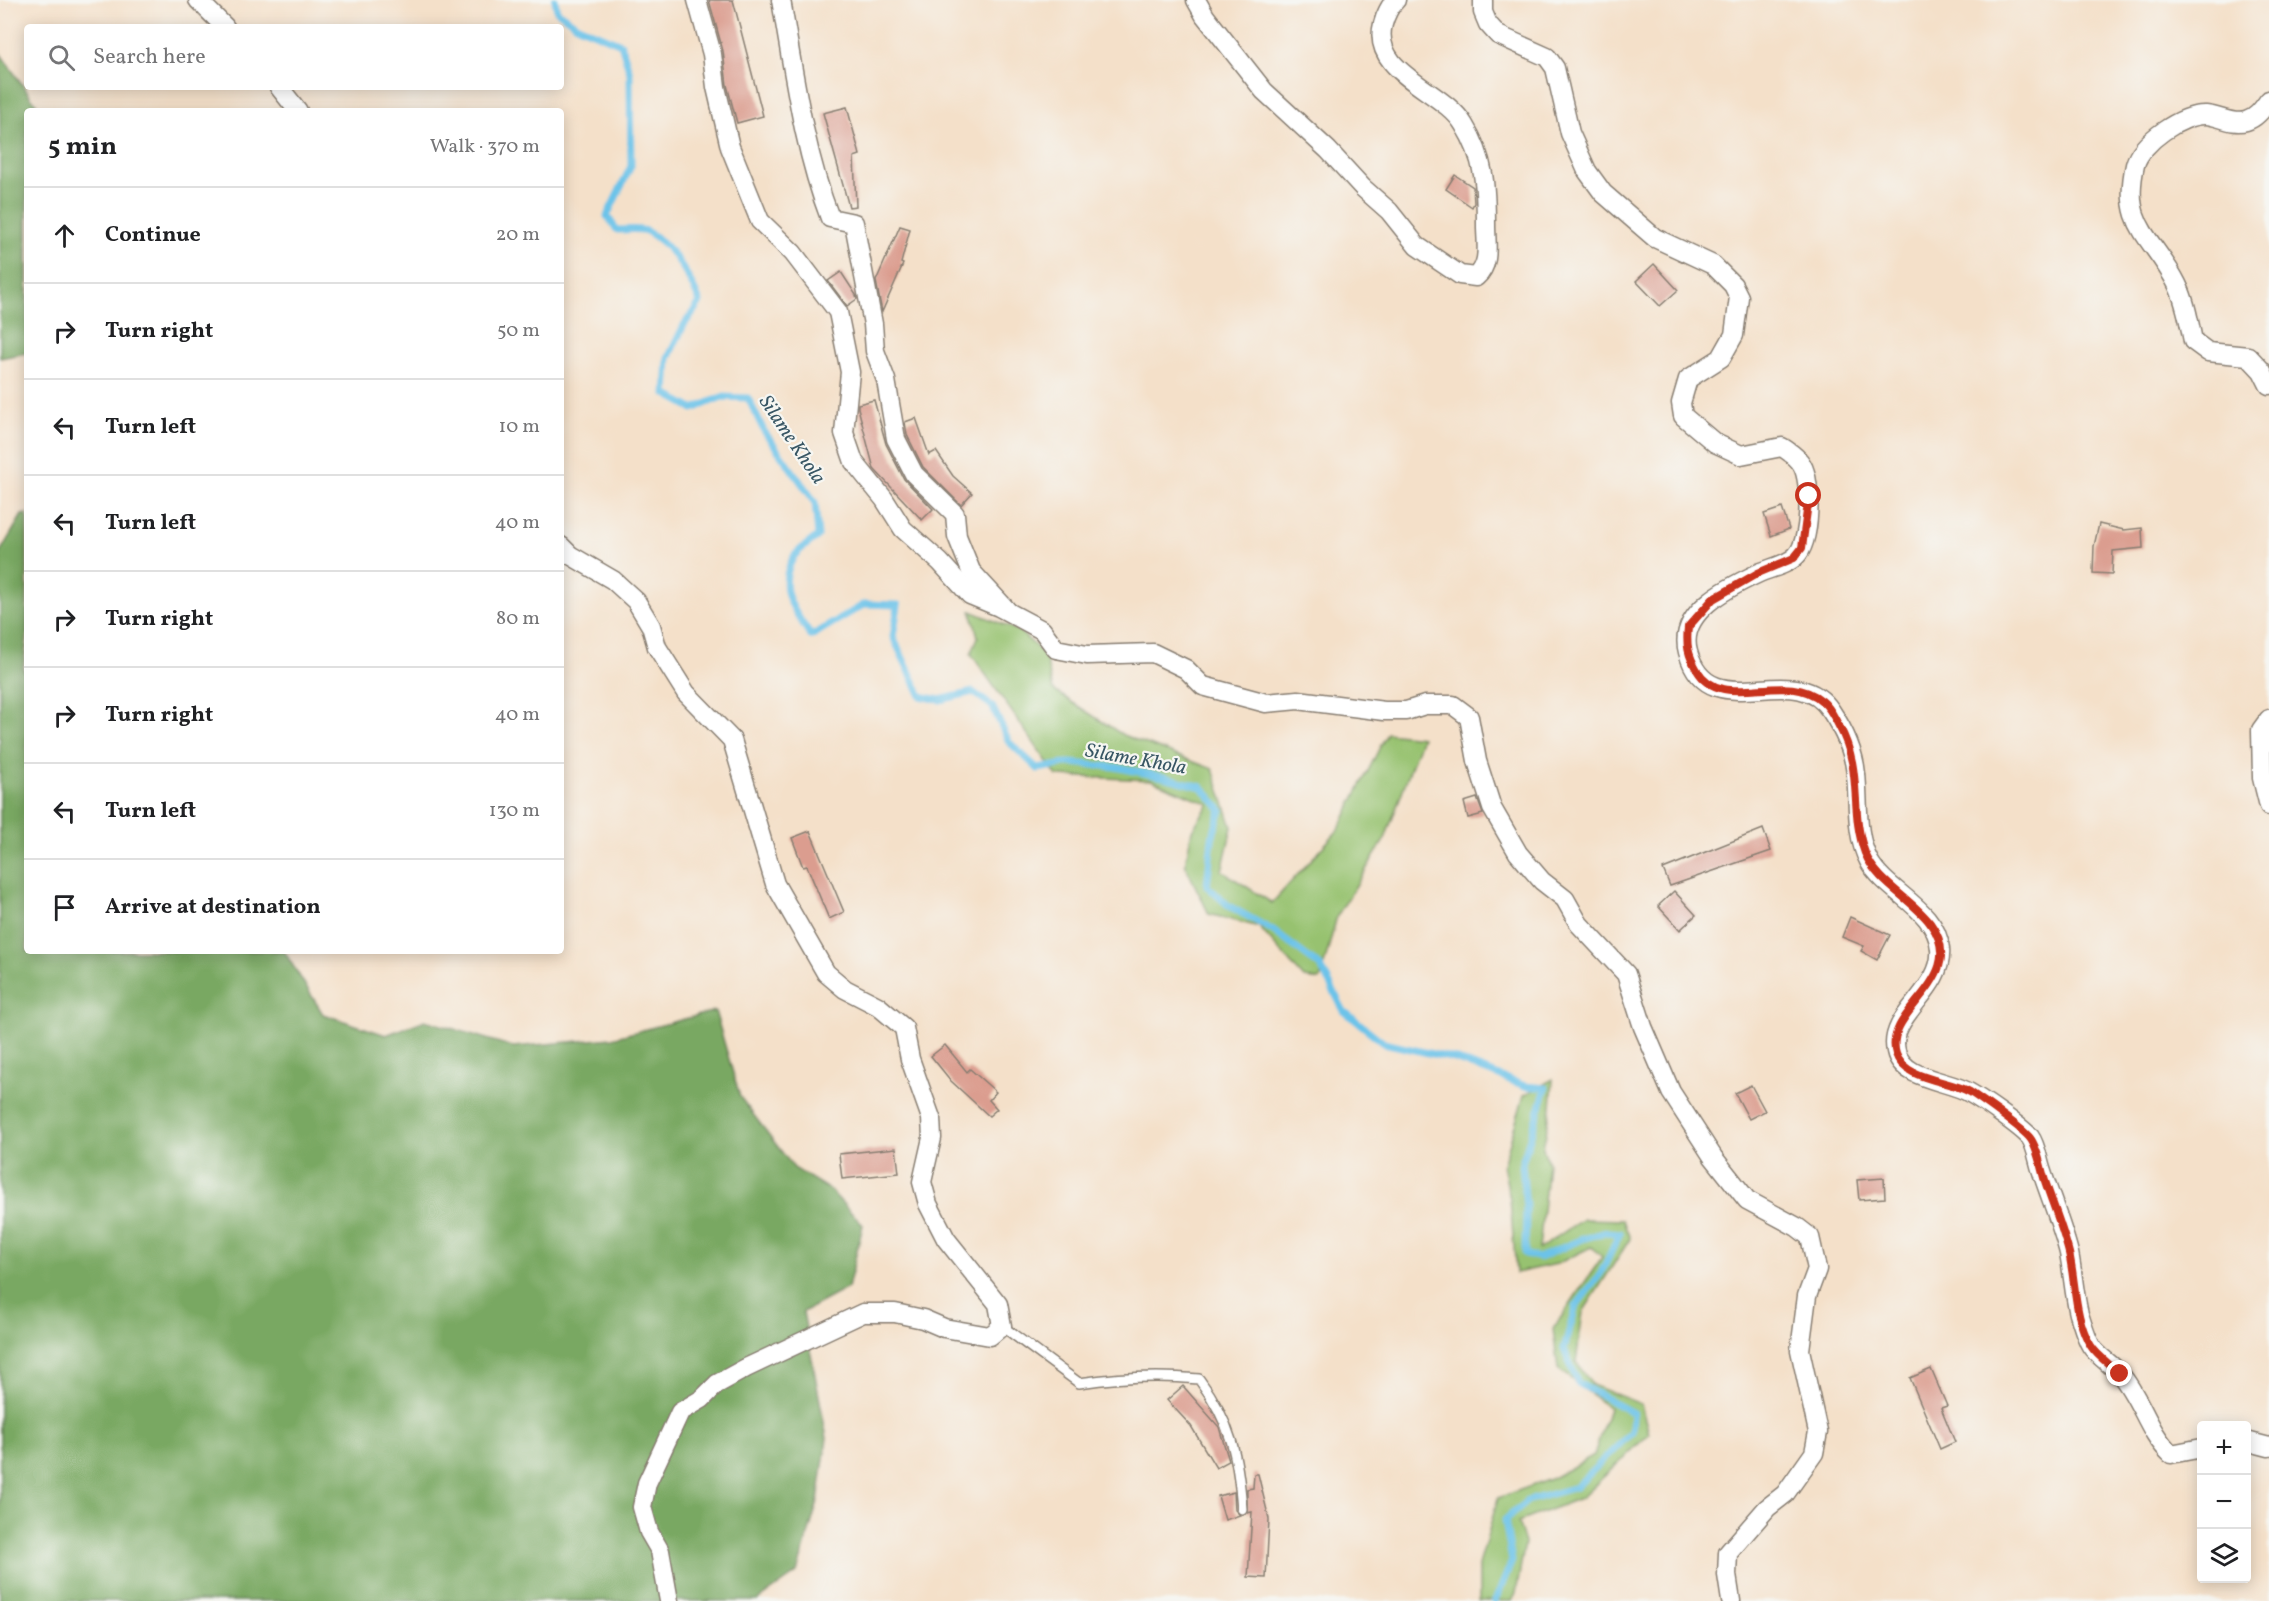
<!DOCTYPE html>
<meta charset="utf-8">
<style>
:root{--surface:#fff;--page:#f2f2f2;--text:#202124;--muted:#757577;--line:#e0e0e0}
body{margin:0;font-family:Vollkorn,serif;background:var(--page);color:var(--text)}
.controls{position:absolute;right:18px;bottom:18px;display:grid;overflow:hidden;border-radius:6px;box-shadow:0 3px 15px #0003}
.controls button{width:54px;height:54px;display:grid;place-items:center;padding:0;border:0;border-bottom:2px solid var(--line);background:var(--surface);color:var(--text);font:30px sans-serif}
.stop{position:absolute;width:18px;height:18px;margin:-14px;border:4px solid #c8321e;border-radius:50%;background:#fff}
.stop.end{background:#c8321e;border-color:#fff;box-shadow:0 2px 6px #0008}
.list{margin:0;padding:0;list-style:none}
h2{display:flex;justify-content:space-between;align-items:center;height:78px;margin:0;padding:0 24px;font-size:26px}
h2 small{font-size:20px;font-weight:400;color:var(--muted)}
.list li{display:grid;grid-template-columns:39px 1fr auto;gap:18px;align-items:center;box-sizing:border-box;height:96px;padding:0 24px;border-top:2px solid var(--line)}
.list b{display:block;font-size:22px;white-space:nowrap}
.list em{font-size:20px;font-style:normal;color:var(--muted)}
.icon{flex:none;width:33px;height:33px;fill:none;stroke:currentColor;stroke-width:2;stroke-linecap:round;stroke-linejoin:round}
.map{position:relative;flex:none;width:2269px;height:1601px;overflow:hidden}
.search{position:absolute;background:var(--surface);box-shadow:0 3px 15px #0003;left:24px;top:24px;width:540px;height:66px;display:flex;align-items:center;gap:15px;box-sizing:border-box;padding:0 21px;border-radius:6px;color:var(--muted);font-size:22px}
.panel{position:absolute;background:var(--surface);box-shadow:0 3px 15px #0003;left:24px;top:108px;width:540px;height:846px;border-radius:6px}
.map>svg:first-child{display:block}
</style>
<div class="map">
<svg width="2269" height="1601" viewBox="0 0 2269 1601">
<rect width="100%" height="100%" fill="#f6f6f2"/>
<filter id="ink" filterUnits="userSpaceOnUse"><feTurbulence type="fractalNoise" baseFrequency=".0167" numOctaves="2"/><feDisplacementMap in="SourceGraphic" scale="12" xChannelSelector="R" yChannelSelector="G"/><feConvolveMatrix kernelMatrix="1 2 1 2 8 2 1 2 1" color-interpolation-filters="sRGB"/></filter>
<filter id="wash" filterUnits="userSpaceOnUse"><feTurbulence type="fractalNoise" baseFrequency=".008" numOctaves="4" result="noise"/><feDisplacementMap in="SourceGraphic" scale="24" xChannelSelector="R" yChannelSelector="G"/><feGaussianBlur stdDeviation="1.35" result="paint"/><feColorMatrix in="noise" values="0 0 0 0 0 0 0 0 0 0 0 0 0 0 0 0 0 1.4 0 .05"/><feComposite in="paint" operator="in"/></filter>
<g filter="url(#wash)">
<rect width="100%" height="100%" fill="#f4e0c9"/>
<g fill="#97c26f" stroke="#5a6f46" stroke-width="1.5">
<polygon points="971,611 1019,631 1045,655 1053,690 1123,735 1213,769 1232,827 1222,871 1272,903 1339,829 1387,733 1422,737 1385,839 1337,916 1320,980 1304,978 1259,927 1209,914 1185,865 1192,830 1209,804 1151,780 1057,776 971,654 978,637"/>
<polygon points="1553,1079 1551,1108 1543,1148 1548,1163 1539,1249 1583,1219 1623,1220 1630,1239 1583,1312 1576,1362 1592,1385 1641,1404 1649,1434 1581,1498 1518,1522 1525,1543 1516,1593 1512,1601 1479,1601 1479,1565 1498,1498 1553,1478 1594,1455 1609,1408 1558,1369 1553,1329 1602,1257 1591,1247 1557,1264 1516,1273 1510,1199 1503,1165 1524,1095"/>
</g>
<g fill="#79a862" stroke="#4a623f" stroke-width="1.5">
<polygon points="0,53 41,111 27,111 27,353 0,358"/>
<polygon points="27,514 27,638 23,670 27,672 27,951 284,951 323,1014 386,1035 425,1020 513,1047 612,1038 715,1011 740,1097 794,1168 830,1190 863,1225 848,1288 803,1312 827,1438 818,1501 797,1573 757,1601 0,1601 0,552 22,515"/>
</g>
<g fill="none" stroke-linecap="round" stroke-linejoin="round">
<path stroke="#6cc3e9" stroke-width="7" d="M555 0 557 11 578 26 621 44 630 73 631 166 607 216 617 230C625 230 639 228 646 231 673 245 689 276 700 302L684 325 668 358 666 394 693 409 722 397 748 398 764 431 815 502 818 536C811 542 797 550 793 558 776 590 794 610 811 636L865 604 898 605 893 637 921 696 940 700 973 692 992 706 1009 742 1038 769 1070 763 1115 767 1164 777 1202 787 1221 810 1212 838 1207 886 1229 906 1272 930 1321 967 1344 1011 1384 1043 1455 1059 1525 1086 1546 1088 1522 1163 1526 1208 1525 1254 1539 1258 1582 1239 1606 1232 1620 1233 1601 1273 1576 1306 1564 1349 1578 1383 1633 1413 1632 1432 1576 1487 1527 1501 1505 1520 1512 1561 1495 1601"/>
</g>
<g id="blocks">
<g fill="#db9d8f">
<polygon points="709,0 733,0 763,116 737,123 727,85 723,51"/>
<polygon points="847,107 860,155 854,157 856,206 849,207 823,113"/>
<polygon points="1455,175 1473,187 1474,203 1472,207 1446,189"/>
<polygon points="900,226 910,229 901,263 903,264 882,312 876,281"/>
<polygon points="1654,264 1678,290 1660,306 1636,281"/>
<polygon points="841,272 856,295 857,299 847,306 828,281"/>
<polygon points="874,400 886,444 904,479 933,509 922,520 874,469 858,408 858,404"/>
<polygon points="916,418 929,455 936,451 953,476 972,493 961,505 923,467 907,435 905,422"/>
<polygon points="1782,508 1789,529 1771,536 1764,514"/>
<polygon points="2099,524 2124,530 2142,528 2143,548 2113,551 2112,574 2093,573 2094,546"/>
<polygon points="1477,798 1483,814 1468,818 1464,802"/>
<polygon points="1763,829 1771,851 1670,886 1663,869"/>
<polygon points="810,831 844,912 829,919 807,866 803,867 792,838"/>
<polygon points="1674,891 1696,915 1680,930 1658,906"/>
<polygon points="1850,917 1890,935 1877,960 1861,951 1864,946 1842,937"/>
<polygon points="945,1045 967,1072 970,1069 996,1092 989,1100 997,1109 989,1116 951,1081 931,1056"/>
<polygon points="1751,1085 1765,1111 1749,1119 1735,1093"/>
<polygon points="896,1148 899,1173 842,1179 839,1154"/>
<polygon points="1884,1178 1885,1198 1859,1200 1857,1180"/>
<polygon points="1931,1369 1947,1406 1941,1408 1955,1442 1940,1449 1910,1378"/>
<polygon points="1183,1386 1219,1427 1229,1461 1216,1468 1191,1426 1167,1400"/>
<polygon points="1254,1474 1258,1474 1269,1519 1266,1578 1248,1577 1252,1512 1247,1513 1247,1489 1253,1488"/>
<polygon points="1234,1492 1235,1510 1240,1515 1225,1520 1218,1496"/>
</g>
</g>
</g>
<g filter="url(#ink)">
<use href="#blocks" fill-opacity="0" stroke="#887e72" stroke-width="1.5"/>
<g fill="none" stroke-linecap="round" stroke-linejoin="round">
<g stroke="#887e72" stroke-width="12">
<path id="service" d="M1002 1326 1079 1383C1119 1377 1158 1375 1199 1379 1231 1422 1238 1456 1242 1509"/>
</g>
<g stroke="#887e72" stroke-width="21">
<g id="minor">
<polyline points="198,0 225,27"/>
<polyline points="697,0 712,54 716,87 730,147 760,221 793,253 838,312 850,372 844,433 854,462 884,499 903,529 940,562 970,595 999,607 1042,630 1056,649 1087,655 1153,653 1186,669 1203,686 1266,703 1298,700 1384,711 1406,711 1425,705 1453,705 1469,717 1477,761 1492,808 1518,853 1542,881 1565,899 1579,924 1626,974 1643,1027 1671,1092 1713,1157 1747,1200 1797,1227 1810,1237 1817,1269 1807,1296 1800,1350 1818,1432 1814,1453 1785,1494 1767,1508 1728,1553 1727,1575 1731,1601"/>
<path d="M781 0C794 73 803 148 830 218L854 223 873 324 875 351 886 380 896 439 914 474 955 514 957 536 971 571 1006 609"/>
<path d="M1196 0 1205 16 1264 91 1328 150 1363 188 1389 211 1417 246 1460 275 1476 277C1491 264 1486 244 1486 226 1486 187 1485 159 1464 125 1444 90 1370 73 1383 24 1385 16 1390 5 1396 0"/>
<path d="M1483 0V12L1488 24 1498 35 1547 57 1555 68 1570 133 1587 171 1603 193 1655 238 1713 265 1733 285 1739 297 1734 335 1721 358 1688 379 1681 403 1683 416 1715 443 1741 455 1782 447C1789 452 1797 456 1802 465 1812 482 1811 542 1796 556 1787 565 1770 568 1759 573 1729 587 1677 612 1688 652 1709 729 1795 655 1831 711 1843 729 1854 752 1856 774 1859 802 1855 835 1869 861 1887 893 1937 909 1940 949 1944 990 1887 1015 1896 1051 1902 1080 1949 1080 1970 1093 1983 1100 2021 1127 2030 1137 2036 1145 2038 1160 2041 1169 2050 1197 2062 1225 2069 1253 2073 1273 2074 1294 2079 1314 2082 1323 2086 1338 2091 1346 2098 1357 2112 1364 2120 1374 2141 1398 2148 1432 2171 1454L2202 1448"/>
<polyline points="279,87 298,111"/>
<path d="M2269 100C2263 108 2257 118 2246 121 2232 125 2220 116 2206 115 2182 114 2141 142 2135 165 2121 227 2153 236 2177 284 2186 302 2189 322 2193 341L2208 352 2248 356 2262 371 2269 385"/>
<polyline points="561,546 570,555 613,580 636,601 651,626 657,647 686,693 732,740 775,884 826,973 845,989 878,1006 904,1028 910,1059 931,1118 932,1138 922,1182 928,1204 946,1239 998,1304 1002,1326 990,1336 944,1328 923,1319 895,1313 863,1313 746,1368 717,1384 702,1399 680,1412 647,1483 642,1507 649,1532 660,1551 669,1601"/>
<polyline points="2269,719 2261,730 2262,778 2269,806"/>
<polyline points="2246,1441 2269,1447"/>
</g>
</g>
<use href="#service" stroke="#fff" stroke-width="9"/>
<use href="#minor" stroke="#fff" stroke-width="18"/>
</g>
</g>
<g fill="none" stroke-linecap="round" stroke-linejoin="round" filter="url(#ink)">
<path stroke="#c8321e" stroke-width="8" d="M1809 496 1802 548 1794 558 1758 573 1713 599 1688 627C1686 645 1688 655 1697 670 1723 714 1784 668 1822 701 1830 707 1834 717 1839 726 1864 771 1849 810 1865 853 1877 883 1911 898 1930 923 1972 980 1882 1009 1896 1054 1904 1080 1949 1080 1970 1092 1982 1100 2022 1128 2030 1138 2038 1148 2041 1169 2045 1181 2053 1205 2063 1229 2069 1253 2076 1283 2074 1319 2091 1346 2097 1356 2111 1365 2120 1374"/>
</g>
<g text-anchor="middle" stroke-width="4.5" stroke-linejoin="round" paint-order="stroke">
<g font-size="20" font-style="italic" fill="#385664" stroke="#f6f6f2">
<text transform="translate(793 439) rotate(56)" y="7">Silame Khola</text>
<text transform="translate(1136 758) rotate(10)" y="7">Silame Khola</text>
</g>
</g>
</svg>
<div class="controls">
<button>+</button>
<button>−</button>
<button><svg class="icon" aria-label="layers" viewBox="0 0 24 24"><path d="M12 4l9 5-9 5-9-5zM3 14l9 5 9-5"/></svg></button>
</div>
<div class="stop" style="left:1809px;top:496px"></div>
<div class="stop end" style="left:2120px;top:1374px"></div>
<div class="search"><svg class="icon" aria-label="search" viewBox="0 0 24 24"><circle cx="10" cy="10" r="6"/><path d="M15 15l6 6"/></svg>Search here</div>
<section class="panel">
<h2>5 min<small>Walk · 370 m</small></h2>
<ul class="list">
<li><svg class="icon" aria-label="ahead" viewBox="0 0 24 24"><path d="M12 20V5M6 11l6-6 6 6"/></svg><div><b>Continue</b></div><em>20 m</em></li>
<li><svg class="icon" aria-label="right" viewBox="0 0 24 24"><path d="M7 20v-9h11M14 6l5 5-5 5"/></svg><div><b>Turn right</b></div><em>50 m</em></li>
<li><svg class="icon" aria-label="left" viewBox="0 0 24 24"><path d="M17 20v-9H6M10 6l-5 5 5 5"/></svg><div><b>Turn left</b></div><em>10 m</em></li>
<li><svg class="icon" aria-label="left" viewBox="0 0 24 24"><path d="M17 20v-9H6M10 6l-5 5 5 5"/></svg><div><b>Turn left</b></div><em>40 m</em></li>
<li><svg class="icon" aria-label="right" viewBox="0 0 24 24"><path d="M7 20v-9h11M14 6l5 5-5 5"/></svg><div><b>Turn right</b></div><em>80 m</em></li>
<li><svg class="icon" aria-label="right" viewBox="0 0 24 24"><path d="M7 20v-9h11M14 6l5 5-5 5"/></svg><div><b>Turn right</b></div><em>40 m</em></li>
<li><svg class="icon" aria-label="left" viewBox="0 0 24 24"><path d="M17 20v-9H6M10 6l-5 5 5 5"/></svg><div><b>Turn left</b></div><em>130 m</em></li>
<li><svg class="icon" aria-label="arrive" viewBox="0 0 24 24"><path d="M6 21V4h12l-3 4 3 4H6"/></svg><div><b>Arrive at destination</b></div></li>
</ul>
</section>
</div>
